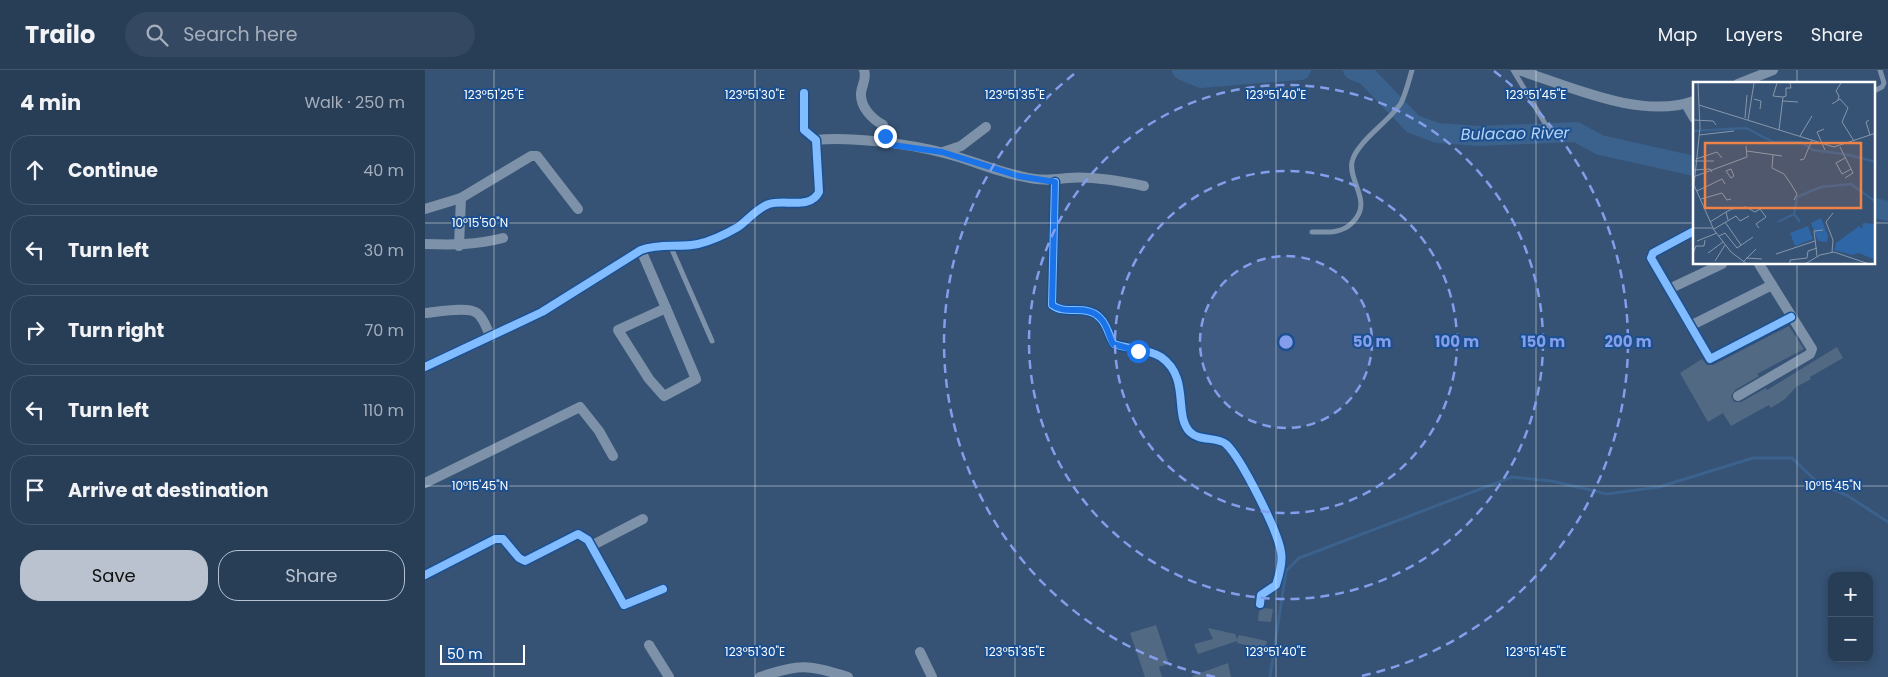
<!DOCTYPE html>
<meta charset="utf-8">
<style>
:root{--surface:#283e57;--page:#344961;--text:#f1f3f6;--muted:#a5aeba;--line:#44576d;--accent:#b9c2ce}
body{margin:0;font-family:Poppins,sans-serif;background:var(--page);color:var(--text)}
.controls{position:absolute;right:15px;bottom:15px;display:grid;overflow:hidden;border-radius:10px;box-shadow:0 2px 8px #0003}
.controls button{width:45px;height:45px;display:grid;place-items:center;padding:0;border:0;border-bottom:1px solid var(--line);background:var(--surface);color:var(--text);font:25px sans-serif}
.scale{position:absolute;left:15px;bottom:12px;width:85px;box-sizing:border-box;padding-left:5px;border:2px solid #fff;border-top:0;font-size:14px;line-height:18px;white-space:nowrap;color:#fff;-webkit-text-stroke:4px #1b4f8f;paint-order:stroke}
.stop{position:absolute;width:15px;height:15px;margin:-11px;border:4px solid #1a73e8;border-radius:50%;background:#fff}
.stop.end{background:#1a73e8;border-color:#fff;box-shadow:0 1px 5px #0008}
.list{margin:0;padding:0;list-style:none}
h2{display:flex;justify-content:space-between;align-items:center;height:65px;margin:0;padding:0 20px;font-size:21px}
h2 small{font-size:16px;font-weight:400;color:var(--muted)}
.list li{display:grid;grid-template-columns:32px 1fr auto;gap:15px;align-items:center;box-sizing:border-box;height:70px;margin:0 10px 10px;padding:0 10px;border:1px solid var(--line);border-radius:20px}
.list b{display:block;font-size:19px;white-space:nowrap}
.list em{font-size:16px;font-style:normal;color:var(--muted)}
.actions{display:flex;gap:10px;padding:15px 20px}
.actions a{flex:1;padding:11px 0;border:1px solid var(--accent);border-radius:20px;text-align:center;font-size:18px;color:var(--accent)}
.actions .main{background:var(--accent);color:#111}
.icon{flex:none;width:28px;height:28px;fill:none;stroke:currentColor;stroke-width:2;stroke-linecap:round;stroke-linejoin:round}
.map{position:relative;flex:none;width:1463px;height:607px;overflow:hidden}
header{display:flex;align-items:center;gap:30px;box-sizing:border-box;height:70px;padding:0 25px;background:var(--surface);border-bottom:1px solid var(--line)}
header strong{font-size:24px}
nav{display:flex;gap:28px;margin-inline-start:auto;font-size:18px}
.search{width:350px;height:45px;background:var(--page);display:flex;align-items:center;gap:12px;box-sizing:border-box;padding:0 18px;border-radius:28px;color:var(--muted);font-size:19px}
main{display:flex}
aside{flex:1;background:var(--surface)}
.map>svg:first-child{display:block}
</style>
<header>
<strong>Trailo</strong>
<div class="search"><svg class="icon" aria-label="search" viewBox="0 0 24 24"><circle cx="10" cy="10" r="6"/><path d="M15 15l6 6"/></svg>Search here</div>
<nav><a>Map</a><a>Layers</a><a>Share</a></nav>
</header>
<main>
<aside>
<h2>4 min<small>Walk · 250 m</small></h2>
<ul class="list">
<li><svg class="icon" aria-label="ahead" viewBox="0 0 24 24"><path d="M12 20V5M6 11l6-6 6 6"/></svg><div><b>Continue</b></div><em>40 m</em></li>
<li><svg class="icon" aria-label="left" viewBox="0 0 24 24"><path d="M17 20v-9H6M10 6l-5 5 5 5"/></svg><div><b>Turn left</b></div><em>30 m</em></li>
<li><svg class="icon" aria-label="right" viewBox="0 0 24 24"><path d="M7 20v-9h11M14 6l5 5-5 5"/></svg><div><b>Turn right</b></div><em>70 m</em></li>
<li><svg class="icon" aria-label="left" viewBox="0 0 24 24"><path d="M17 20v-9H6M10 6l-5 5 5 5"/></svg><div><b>Turn left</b></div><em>110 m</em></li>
<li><svg class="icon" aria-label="arrive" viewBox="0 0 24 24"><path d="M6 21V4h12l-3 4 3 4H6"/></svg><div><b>Arrive at destination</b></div></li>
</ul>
<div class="actions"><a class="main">Save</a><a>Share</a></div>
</aside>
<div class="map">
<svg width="1463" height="607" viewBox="0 0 1463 607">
<rect width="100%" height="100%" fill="#365274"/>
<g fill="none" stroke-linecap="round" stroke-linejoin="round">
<polyline stroke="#3b618d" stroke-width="3" points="845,607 861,501 874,488 1087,407 1127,411 1182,424 1234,417 1328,388 1367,388 1393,413 1423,426 1463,452"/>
<g stroke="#3b618d" stroke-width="20">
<polyline points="757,0 776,8 876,0"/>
<polyline points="928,0 941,5 988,54 1012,63 1054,66 1151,62 1175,75 1269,96"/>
<polyline points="1449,138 1463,141"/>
</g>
</g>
<g fill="#526984">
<polygon points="1364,256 1379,279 1332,304 1334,306 1310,320 1306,326 1309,332 1316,332 1341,318 1342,320 1412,277 1418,288 1385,307 1386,309 1371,317 1360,329 1346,338 1344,335 1306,356 1298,343 1283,352 1255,303 1277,289 1282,295 1288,295"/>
<polygon points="840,538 848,539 846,552 833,551 834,541"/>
<polygon points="731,555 744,594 734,597 737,607 720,607 705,563"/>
<polygon points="783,558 810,564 812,569 814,565 842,571 840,579 812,573 812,571 773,584 769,574 788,569"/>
<polygon points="803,593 806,607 767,607 767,606"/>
</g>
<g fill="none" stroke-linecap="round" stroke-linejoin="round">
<g stroke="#7d92a8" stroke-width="5">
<polyline points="1088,0 1124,60"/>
<polyline points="1449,21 1457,17 1459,13 1455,0"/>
<path d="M887 162C901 162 916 164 927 153 949 132 923 112 927 92 931 72 965 51 976 33 981 23 984 10 987 0"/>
<polyline points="245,175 287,271"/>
</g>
<g stroke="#7d92a8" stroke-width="10">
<path d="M439 0C442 9 437 14 436 23 435 37 447 49 458 55L461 74"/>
<path d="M1093 0C1145 16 1215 50 1269 31"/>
<polyline points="1313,14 1348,0"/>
<polyline points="1261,34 1269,48"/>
<path d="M391 70C423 66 486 74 519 83 544 89 569 101 595 106 615 111 624 110 643 108 668 106 695 111 719 116"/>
<polyline points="518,82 536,76 561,57"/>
<path d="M630 112 627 235C641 246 663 233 676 249 682 255 684 266 689 274 703 279 724 279 736 287 766 308 748 345 765 362 775 372 791 366 801 374 816 388 853 461 856 482 858 492 854 506 851 515L836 525 835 534"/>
<polyline points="0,139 36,128 106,86 112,86 153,139"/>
<polyline points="1269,161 1228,183 1226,188 1285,289 1366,247"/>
<path d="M0 174C28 175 51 175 78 168"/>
<polyline points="34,176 36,128"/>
<polyline points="216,180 241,238"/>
<polyline points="1244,219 1297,194"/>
<polygon points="241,238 271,309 239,326 224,309 193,260"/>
<path d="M0 243C12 242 43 236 52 243 59 248 62 260 66 267"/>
<polyline points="1265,256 1347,215"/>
<path d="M0 297 117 242 216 180C235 173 254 178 273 174 286 171 301 164 313 157 323 150 332 138 344 134 360 129 385 140 394 122L391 70 379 60V23"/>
<polyline points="1313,326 1385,284 1387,279 1334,194"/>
<polyline points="0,413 155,337 174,361 188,386"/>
<polyline points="166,476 218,449"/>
<polyline points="0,505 70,469 78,469 94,488 100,491 153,464 163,470 199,535 238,519"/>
<polyline points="224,575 244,607"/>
<polyline points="495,582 507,607"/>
<path d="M335 607C376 593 383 595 423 607"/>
</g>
<g stroke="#1b4f8f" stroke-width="11">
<g id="cycleway">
<path d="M630 112 627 235C641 246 663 233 676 249 682 255 684 266 689 274 703 279 724 279 736 287 766 308 748 345 765 362 775 372 791 366 801 374 816 388 853 461 856 482 858 492 854 506 851 515L836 525 835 534"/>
<polyline points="1269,161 1228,183 1226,188 1285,289 1366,247"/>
<path d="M0 297 117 242 216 180C235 173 254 178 273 174 286 171 301 164 313 157 323 150 332 138 344 134 360 129 385 140 394 122L391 70 379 60V23"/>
<polyline points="0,505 70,469 78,469 94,488 100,491 153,464 163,470 199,535 238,519"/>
</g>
</g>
<use href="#cycleway" stroke="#80bcff" stroke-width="8"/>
</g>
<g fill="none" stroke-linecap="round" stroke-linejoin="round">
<path stroke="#1a73e8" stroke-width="6" d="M460 66V74L517 82 593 106 630 112 627 235C641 246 663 233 676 249 682 255 684 266 688 274L713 281"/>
</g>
<path fill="none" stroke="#fff" stroke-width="1" stroke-opacity="0.45" d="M69 0V607M330 0V607M590 0V607M851 0V607M1111 0V607M1372 0V14M0 153H1269M1449 153H1463M1372 194V607M0 416H1463"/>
<circle cx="861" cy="272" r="86" fill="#839eea" fill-opacity=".12"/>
<g fill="none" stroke="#839eea" stroke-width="2.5" stroke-dasharray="9 6">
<circle cx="861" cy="272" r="86"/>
<circle cx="861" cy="272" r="171"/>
<circle cx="861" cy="272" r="257"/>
<path d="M790 607A342 342 0 0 1 653 1M1069 1A342 342 0 0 1 932 607"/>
</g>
<g text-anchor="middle" stroke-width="4" stroke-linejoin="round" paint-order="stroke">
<g font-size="16" font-style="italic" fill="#b5d3f5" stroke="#1b4f8f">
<text transform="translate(1090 63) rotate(-1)" y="6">Bulacao River</text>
</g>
</g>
<g transform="translate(1268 12)">
<rect width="182" height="182" fill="#365274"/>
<path d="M128 136 135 154 134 160 125 159 118 141ZM170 141 182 142V178L166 171 159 173 141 168 143 161 166 144 169 147ZM115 144 120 157 102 164 97 151Z" fill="#2f66a5"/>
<path fill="none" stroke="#3b618d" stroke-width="2.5" d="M0 49 53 46 80 60H108L120 68 150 72M152 72 183 80M85 140 101 132M107 140 101 132 104 115 128 105 158 102 183 120"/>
<path fill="none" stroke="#8697ac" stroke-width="1" d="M5 1 7 46 1 103 21 148 38 170 54 182M84 1 80 14 90 15M61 17 68 19 67 27M145 18 146 14 143 9 148 1M90 19 105 20M139 22 147 17 155 26 149 40 161 59M6 23 141 65 183 51M52 36 54 13M0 38 20 39 23 43M55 38 61 1M176 38 173 40 177 53M131 47 124 50 132 68M86 48 90 15 93 14V6H98L97 1M6 53 41 49M107 54 119 34M147 65 160 91 152 96M54 69 89 74M80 73 79 86 91 92 98 102 104 112 101 118M152 76 143 81 149 92 158 87M3 77 24 70 29 76M107 78 111 77 119 58M2 79H21M38 87 41 94 38 96 33 89ZM1 88 17 87 19 90M0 95 54 75 53 64M4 109 29 97 32 102M8 117 29 111 34 118 38 117M35 138 33 130 39 127 53 125 62 130 67 127 73 135 63 142 66 146M17 140 33 130M32 140 48 163M0 146H20M21 147 43 134 47 139 56 134M26 154 32 151 44 166 60 155M4 159 24 151M139 170 140 158 133 140 140 131M15 171 30 160M0 172 3 164H11L12 158M83 172 122 159M124 174 121 149 130 148M53 176 69 177M22 179 32 163M50 180 63 167M97 182V178L114 176 115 169 124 166M112 182 127 173 141 170 176 182"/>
<path fill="#ee8249" fill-opacity="0.15" stroke="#ee8249" stroke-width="2.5" d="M12 61H168V126H12Z"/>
<rect width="182" height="182" fill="none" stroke="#fff" stroke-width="2.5"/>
</g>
<g font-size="12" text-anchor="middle" fill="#fff" stroke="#1b4f8f" stroke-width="4" stroke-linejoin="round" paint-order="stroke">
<text x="69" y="29">123°51'25"E</text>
<text x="330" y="29">123°51'30"E</text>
<text x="590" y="29">123°51'35"E</text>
<text x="851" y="29">123°51'40"E</text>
<text x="1111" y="29">123°51'45"E</text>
<text x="55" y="157">10°15'50"N</text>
<text x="55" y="420">10°15'45"N</text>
<text x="1408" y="420">10°15'45"N</text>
<text x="330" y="586">123°51'30"E</text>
<text x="590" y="586">123°51'35"E</text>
<text x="851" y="586">123°51'40"E</text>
<text x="1111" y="586">123°51'45"E</text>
</g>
<circle cx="861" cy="272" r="8" fill="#839eea" stroke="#1b4f8f" stroke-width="2.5"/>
<g font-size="15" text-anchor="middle" font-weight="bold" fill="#839eea" stroke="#1b4f8f" stroke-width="4" stroke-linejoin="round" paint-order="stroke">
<text x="947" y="277">50 m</text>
<text x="1032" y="277">100 m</text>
<text x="1118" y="277">150 m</text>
<text x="1203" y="277">200 m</text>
</g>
</svg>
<div class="controls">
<button>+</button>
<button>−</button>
</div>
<div class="scale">50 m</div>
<div class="stop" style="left:713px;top:281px"></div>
<div class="stop end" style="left:460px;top:66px"></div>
</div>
</main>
